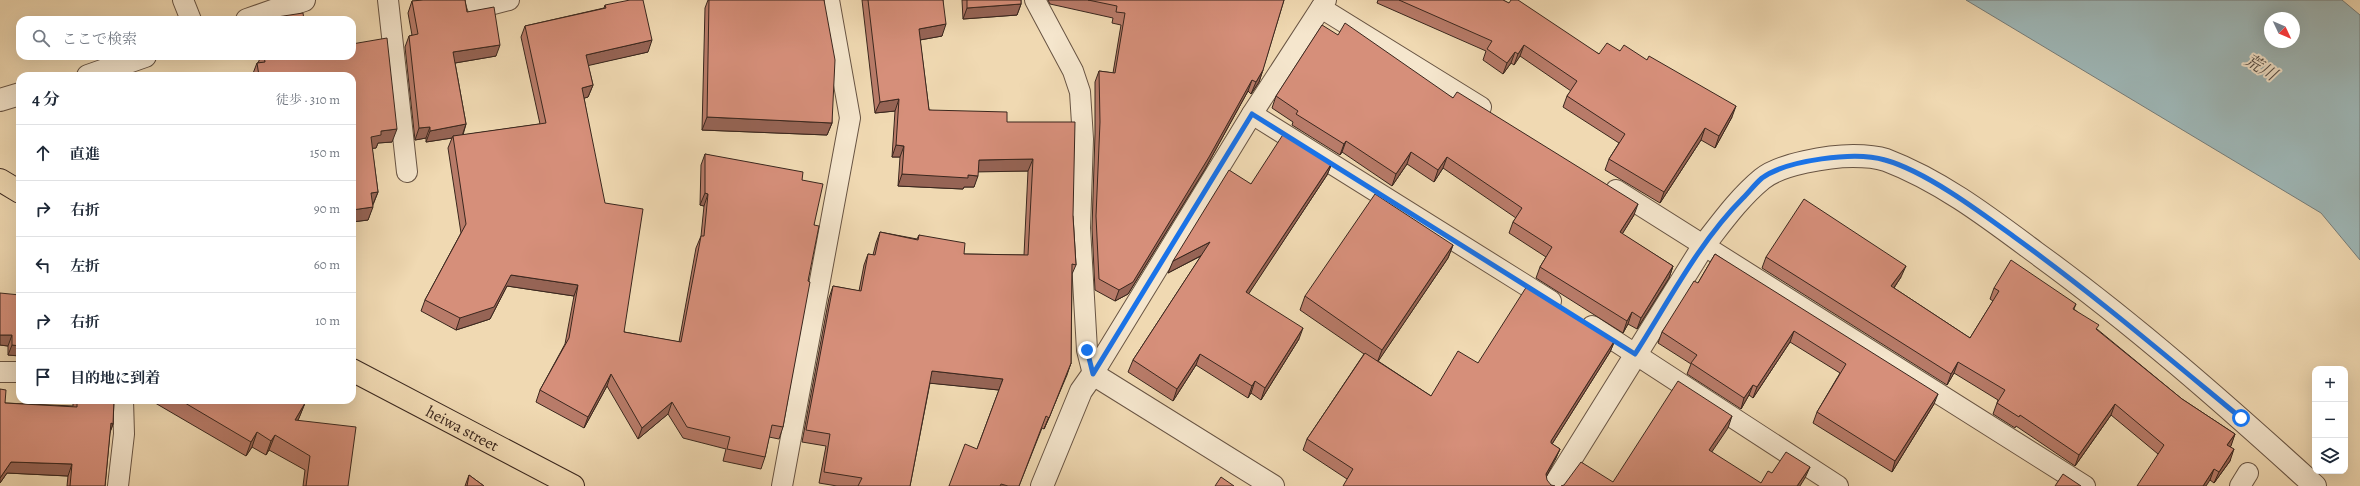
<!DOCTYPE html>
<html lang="ja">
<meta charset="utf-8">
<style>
:root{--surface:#fff;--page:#f6f6f7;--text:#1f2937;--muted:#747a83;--line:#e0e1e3}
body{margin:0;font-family:Alegreya,"Noto Serif JP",serif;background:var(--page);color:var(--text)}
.controls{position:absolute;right:12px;bottom:12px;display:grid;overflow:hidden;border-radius:8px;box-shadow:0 4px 16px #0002}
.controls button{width:36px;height:36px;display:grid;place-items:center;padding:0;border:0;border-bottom:1px solid var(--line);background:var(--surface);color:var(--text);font:20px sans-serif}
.compass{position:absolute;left:2264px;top:12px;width:36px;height:36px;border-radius:50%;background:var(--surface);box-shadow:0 4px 16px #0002;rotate:134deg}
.stop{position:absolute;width:12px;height:12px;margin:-9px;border:3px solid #1a73e8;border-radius:50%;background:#fff}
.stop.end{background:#1a73e8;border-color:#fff;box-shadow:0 1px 4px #0008}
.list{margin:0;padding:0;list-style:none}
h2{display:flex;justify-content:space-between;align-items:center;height:52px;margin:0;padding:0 16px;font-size:17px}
h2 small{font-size:13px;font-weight:400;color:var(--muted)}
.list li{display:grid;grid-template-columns:26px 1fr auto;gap:12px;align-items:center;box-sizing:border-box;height:56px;padding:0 16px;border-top:1px solid var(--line)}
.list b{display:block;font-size:15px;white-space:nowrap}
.list em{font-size:13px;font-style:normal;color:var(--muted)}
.icon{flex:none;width:22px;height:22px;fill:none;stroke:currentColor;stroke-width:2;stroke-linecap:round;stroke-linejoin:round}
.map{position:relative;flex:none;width:2360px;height:486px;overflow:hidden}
.search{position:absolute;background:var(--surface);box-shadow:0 4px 16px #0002;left:16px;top:16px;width:340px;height:44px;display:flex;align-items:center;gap:10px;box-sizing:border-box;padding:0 14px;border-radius:12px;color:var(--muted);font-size:15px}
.panel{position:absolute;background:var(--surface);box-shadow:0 4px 16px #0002;left:16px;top:72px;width:340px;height:332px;border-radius:12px}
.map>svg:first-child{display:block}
</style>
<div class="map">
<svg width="2360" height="486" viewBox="0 0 2360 486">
<rect width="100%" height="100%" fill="#f0d9b2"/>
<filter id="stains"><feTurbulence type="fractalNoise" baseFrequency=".005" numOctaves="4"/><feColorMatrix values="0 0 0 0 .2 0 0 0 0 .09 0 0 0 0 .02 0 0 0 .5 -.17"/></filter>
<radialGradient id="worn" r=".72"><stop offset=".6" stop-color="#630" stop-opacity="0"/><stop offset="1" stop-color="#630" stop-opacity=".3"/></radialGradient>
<path fill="#9eb7b7" stroke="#767d7a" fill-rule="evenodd" d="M1966 0H2342L2360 15V260L2321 213ZM2270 18H2294V42H2270Z"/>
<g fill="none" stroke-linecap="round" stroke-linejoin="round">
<g stroke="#685443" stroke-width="22">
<g id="service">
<polyline points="183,0 191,20"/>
<polyline points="388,0 407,172"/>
<polyline points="475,0 478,8 509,0"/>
<polyline points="1035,0 1073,71 1080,92 1083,139 1080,228 1087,350 1093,374"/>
<polyline points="1321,8 1481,107"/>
<polyline points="1252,114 1551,301"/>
<polyline points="1616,190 2085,486"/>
<polyline points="1592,326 1838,486"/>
<polyline points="0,372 20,372"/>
<polyline points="1093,374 1252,114 1326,0"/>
<polyline points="118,486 124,434 123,400"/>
<polyline points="782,486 850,118 829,0"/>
<polyline points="2240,486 2248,473"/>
</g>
</g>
<g stroke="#685443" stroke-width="24">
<g id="minor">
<polyline points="247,20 304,0"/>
<polyline points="88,76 145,56"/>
<polyline points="0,100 20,94"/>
<polyline points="1042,486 1081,391 1093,374 1273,486"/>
<path d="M1554 486 1704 245C1722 222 1739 198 1762 179 1780 164 1829 156 1853 156 1863 156 1877 157 1886 160 1941 181 1988 217 2035 252 2133 323 2225 404 2315 486"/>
</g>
</g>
<g stroke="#3a271e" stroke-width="24">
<g id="trunk">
<polyline points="0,180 20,192"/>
<path id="s1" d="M352 370 573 486"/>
</g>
</g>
<use href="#service" stroke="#f5e6cd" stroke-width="20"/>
<use href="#minor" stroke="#f5e6cd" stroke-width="22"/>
<use href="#trunk" stroke="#f0d9b2" stroke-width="22"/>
</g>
<g fill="#b87b69" stroke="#3a271e">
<polygon points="417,0 465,0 467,12 496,56 455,63 466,124 463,135 540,124 521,37 525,26 604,8 605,5 648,52 588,65 593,85 588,97 584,98 624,332 679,342 696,248 701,236 704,206 700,205 701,165 705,154 802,180 814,225 808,281 783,427 779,439 769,437 765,457 761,469 723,461 726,449 683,438 668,414 638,439 607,386 584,428 536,402 540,390 565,344 574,296 507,286 490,319 456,330 421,311 425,300 461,233 448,148 452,138 426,142 426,138 415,140 405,47 409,36 412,35 408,13 412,1 417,1"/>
<polygon points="708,0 824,0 832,123 827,135 702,130 705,8"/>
<polygon points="862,0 943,0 942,36 920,40 929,110 1007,122 1073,216 1076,265 1072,274 1071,363 1044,429 1042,428 1019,486 949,486 977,449 999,390 930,383 910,486 837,486 819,483 826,446 802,442 829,298 833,286 859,291 864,265 868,254 873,255 876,243 880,232 917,239 919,235 964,254 1024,255 1028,171 978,171 974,187 964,187 963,189 898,186 900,157 892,157 895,111 875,113"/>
<polygon points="962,0 1021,0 1021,4 1017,15 963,19"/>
<polygon points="1048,0 1284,0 1259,82 1251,94 1248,91 1205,169 1128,294 1115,301 1095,290 1092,228 1095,134 1095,82 1099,71 1113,73 1121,25 1112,23 1113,18 1050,4"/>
<polygon points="1378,0 1503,0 1599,54 1620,51 1732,117 1715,148 1701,140 1660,203 1605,170 1609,159 1619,143 1563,107 1567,96 1571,91 1520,56 1514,65 1511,63 1503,74 1483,60 1486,51 1377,3"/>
<polygon points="1338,35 1453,98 1634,215 1622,234 1673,266 1669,278 1637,329 1628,324 1623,333 1536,278 1540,267 1546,257 1509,233 1513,222 1516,218 1443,168 1434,182 1407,164 1392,186 1342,152 1340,155 1292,125 1293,122 1272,108 1276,96"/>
<polygon points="261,56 352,56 392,142 378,143 376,148 372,148 378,192 373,205 368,220 352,222 352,76 252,76 257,63 258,63"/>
<polygon points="1332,163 1327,175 1248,294 1299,339 1261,400 1251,393 1248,398 1196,365 1173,401 1128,372 1133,360 1201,256 1168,273 1251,184"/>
<polygon points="1453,245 1448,258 1378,361 1431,396 1478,363 1615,340 1610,352 1552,444 1560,449 1555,460 1347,479 1303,450 1307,439 1364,354 1300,310 1305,296"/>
<polygon points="1715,254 1934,404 1892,472 1813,423 1817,412 1840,373 1790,342 1753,398 1749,395 1741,409 1687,374 1691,364 1658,343 1662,332 1698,283"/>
<polygon points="1766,257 1901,277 1894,288 1970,338 1993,301 1990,299 1994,288 2076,304 2074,309 2097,329 2182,399 2235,434 2230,446 2230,461 2214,483 2210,480 2158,454 2111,415 2075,466 2016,426 2015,428 1993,414 1997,403 1998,400 1954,373 1947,385 1762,268"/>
<polygon points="0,293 20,356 8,355 8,346 0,345"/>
<polygon points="0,389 5,403 73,406 73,400 114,400 113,424 110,432 105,486 67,486 68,476 7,473 0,483"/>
<polygon points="150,400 299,400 305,403 298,420 348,486 303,486 305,470 269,450 266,455 252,447 246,456"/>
<polygon points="469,475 484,486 465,486"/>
</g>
<g fill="#966455" stroke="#3a271e">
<polygon points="1021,4 1017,15 963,19 967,8"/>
<polygon points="946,24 942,36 914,41 919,29"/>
<polygon points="652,40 648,52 582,67 586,55"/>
<polygon points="500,45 496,56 449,64 453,52"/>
<polygon points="1524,45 1520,56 1514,65 1518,54"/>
<polygon points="1515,52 1511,63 1503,74 1507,63"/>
<polygon points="1263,70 1259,82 1251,94 1256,82"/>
<polygon points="1252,80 1248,91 1205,169 1128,294 1115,301 1119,290"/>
<polygon points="593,85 588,97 578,100 582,88"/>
<polygon points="899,99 895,111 875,113 880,102"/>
<polygon points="1736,106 1732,117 1715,148 1719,136"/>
<polygon points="707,117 832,123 827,135 702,130"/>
<polygon points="466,124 462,136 453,136 452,138 426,142 430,131"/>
<polygon points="430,127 426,138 415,140 419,128"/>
<polygon points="1705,128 1701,140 1660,203 1664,192"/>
<polygon points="397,129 392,142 378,143 376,148 366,149 371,137 381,131"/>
<polygon points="1346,141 1342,152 1340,155 1344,144"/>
<polygon points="896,145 904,146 900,157 892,157"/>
<polygon points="1411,152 1407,164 1392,186 1396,174"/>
<polygon points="1447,157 1443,168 1434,182 1438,170"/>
<polygon points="1033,159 1028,171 974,172 979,160"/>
<polygon points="1332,163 1327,175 1242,304 1246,292"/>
<polygon points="902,174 968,175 978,176 974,187 964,187 963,189 898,186"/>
<polygon points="378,192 373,204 367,205 371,193"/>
<polygon points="705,193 708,194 704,206 700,205"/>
<polygon points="1638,204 1634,215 1616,244 1620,232"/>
<polygon points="373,207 368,220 352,222 352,210"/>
<polygon points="1210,242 1206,253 1168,273 1173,261"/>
<polygon points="1453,245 1448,258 1377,363 1382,350"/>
<polygon points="1673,266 1669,278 1637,329 1641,318"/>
<polygon points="1906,266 1901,277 1887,298 1891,286"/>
<polygon points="511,275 578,285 574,296 507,286 490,319 456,330 460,318"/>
<polygon points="1632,312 1628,324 1623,333 1627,321"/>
<polygon points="1303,328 1299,339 1261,400 1265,388"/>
<polygon points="1794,331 1790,342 1753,398 1757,387"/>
<polygon points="0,335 12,335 8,346 0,345"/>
<polygon points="1615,340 1610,352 1547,452 1551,441"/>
<polygon points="12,345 20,346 20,356 8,355"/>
<polygon points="1200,354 1196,365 1173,401 1177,389"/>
<polygon points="1958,362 1954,373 1947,385 1951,374"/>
<polygon points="1071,363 1067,375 1044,429 1049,418"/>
<polygon points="932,371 1003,379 999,390 928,383"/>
<polygon points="611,374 607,386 584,428 588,417"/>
<polygon points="1255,381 1251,393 1248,398 1252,386"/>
<polygon points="1753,385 1749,395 1741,409 1744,398"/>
<polygon points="1938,394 1934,404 1892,472 1895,461"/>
<polygon points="672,402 668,414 638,439 642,428"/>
<polygon points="305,403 299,418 290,434 295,420"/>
<polygon points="2115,404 2111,415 2075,466 2079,455"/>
<polygon points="1732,416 1728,428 1705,462 1709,450"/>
<polygon points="111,423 113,424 109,435"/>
<polygon points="257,432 252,447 246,456 251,442"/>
<polygon points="2235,434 2231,446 2223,456 2227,445"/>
<polygon points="275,435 269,450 266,455 271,441"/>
<polygon points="1560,449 1555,460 1542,485 1546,474"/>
<polygon points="2234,449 2230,461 2214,483 2219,472"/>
<polygon points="11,462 72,464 68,476 7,473 0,483 0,478"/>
<polygon points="1810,467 1805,478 1800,486 1797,486"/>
<polygon points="2214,469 2210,480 2206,486 2203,486"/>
</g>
<g fill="#d68f7a" stroke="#3a271e">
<polygon points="423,0 465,0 467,12 494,7 500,45 453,52 466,124 430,131 430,127 419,128 409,36 418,34 412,1"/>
<polygon points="630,0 643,0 652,40 586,55 593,85 582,88 605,203 643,209 624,332 681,342 701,236 704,236 708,194 705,193 705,154 803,172 802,180 823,184 814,225 819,226 808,281 810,282 783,427 772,425 765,457 727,449 730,437 687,427 672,402 642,428 611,374 588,417 540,390 569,338 578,285 511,275 494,307 460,318 425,300 466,224 453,136 546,123 525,26 606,8 605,5"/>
<polygon points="709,0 824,0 835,60 832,123 707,117"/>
<polygon points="868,0 943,0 946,24 919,29 929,110 1007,112 1007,122 1075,122 1073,216 1076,265 1072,264 1071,363 1049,418 1046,416 1019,486 1008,486 1001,484 1000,486 949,486 965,444 977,449 1003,379 932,371 910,486 858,486 862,478 824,472 830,434 806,430 833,286 861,291 868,254 875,255 880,232 918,240 919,235 965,243 964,254 1028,255 1033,159 979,160 978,176 968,175 968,178 902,174 904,146 896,145 899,99 880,102"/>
<polygon points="967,0 1021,0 1021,4 967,8"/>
<polygon points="1088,0 1284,0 1263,70 1256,82 1252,80 1209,157 1133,282 1119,290 1099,279 1096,216 1100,122 1099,71 1115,73 1125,13 1116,12 1117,6"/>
<polygon points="1399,0 1503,0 1509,3 1511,0 1518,0 1599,54 1607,43 1620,51 1624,45 1647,60 1649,56 1736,106 1719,136 1705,128 1664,192 1609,159 1625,134 1567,96 1577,81 1524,45 1518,54 1515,52 1507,63 1487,49 1492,41"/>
<polygon points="303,13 304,20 264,20 264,19"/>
<polygon points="1345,23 1453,98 1457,92 1459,93 1638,204 1620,232 1673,266 1641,318 1632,312 1627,321 1540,267 1552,247 1513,222 1522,208 1447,157 1438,170 1411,152 1396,174 1346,141 1344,144 1296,114 1298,111 1276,96 1322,25 1338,35"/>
<polygon points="387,38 397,129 381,131 381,135 371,137 378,192 371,193 373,207 352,210 352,76 259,76 257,63 265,62 264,56 352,56 352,44"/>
<polygon points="1284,133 1332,163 1246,292 1303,328 1265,388 1255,381 1252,386 1200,354 1177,389 1133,360 1210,242 1173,261 1229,170 1251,184"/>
<polygon points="1375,194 1453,245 1382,350 1305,296"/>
<polygon points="1804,199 1906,266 1891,286 1970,338 1999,291 1994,288 2011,260 2076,304 2073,309 2099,325 2096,329 2182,399 2235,434 2227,445 2234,449 2219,472 2214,469 2203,486 2137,486 2164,445 2115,404 2079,455 2020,415 2019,417 1997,403 2005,390 1958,362 1951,374 1766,257"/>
<polygon points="1715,254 1938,394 1895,461 1817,412 1846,364 1794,331 1757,387 1753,385 1744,398 1691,363 1697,355 1662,332 1694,281 1698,283"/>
<polygon points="1527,286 1615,340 1551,441 1551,443 1560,449 1546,474 1547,480 1551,485 1555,486 1343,486 1353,469 1307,439 1365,353 1431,396 1458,351 1478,363"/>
<polygon points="0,293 20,295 20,346 12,345 12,335 0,335"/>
<polygon points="1678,381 1732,416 1709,450 1761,483 1768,471 1772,473 1786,452 1810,467 1797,486 1561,486 1564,485 1581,462 1613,482"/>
<polygon points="0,389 6,390 5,403 77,407 77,400 114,400 113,424 111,423 105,486 70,486 72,464 11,462 0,478"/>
<polygon points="180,400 299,400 305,403 295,420 356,427 348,486 306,486 310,456 275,435 271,441 257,432 251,442"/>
<polygon points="2063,474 2081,486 2055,486"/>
<polygon points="469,475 484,486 467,486"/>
<polygon points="1221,477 1234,486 1215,486"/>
</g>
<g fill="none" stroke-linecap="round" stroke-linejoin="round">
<path stroke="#1a73e8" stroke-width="5" d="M1087 350 1093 374 1252 114 1635 354C1669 301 1699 242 1743 198 1749 192 1755 184 1762 178 1787 160 1855 151 1885 160 1925 171 1979 211 2013 236 2092 293 2166 356 2241 418"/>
</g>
<g text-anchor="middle" stroke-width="4" stroke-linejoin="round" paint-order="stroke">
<g font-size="16" fill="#3a271e" stroke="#f5e6cd">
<text dy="6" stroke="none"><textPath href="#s1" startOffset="125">heiwa street</textPath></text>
</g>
<g font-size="17" font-style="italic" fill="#534b44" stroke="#f5e6cd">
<text transform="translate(2261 67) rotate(32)" y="6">荒川</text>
</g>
</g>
<rect width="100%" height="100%" filter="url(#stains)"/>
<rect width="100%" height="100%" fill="url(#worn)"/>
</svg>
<div class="controls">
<button>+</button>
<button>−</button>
<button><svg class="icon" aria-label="layers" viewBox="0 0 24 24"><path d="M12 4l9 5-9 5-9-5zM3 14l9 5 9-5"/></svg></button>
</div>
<svg class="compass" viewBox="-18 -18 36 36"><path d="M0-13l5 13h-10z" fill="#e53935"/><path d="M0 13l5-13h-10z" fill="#747a83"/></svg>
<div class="stop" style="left:2241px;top:418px"></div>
<div class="stop end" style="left:1087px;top:350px"></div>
<div class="search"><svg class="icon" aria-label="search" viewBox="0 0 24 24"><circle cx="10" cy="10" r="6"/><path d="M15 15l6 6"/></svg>ここで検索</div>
<section class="panel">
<h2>4 分<small>徒歩 · 310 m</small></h2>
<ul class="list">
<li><svg class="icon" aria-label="ahead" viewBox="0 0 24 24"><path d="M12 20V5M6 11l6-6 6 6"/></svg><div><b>直進</b></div><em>150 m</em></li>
<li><svg class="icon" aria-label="right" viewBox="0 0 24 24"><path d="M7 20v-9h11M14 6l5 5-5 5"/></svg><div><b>右折</b></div><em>90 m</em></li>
<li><svg class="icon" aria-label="left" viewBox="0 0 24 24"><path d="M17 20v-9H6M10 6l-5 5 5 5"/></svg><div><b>左折</b></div><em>60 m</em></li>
<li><svg class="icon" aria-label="right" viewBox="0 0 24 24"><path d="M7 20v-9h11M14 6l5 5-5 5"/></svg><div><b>右折</b></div><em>10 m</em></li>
<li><svg class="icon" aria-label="arrive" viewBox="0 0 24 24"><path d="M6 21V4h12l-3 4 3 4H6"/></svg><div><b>目的地に到着</b></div></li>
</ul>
</section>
</div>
